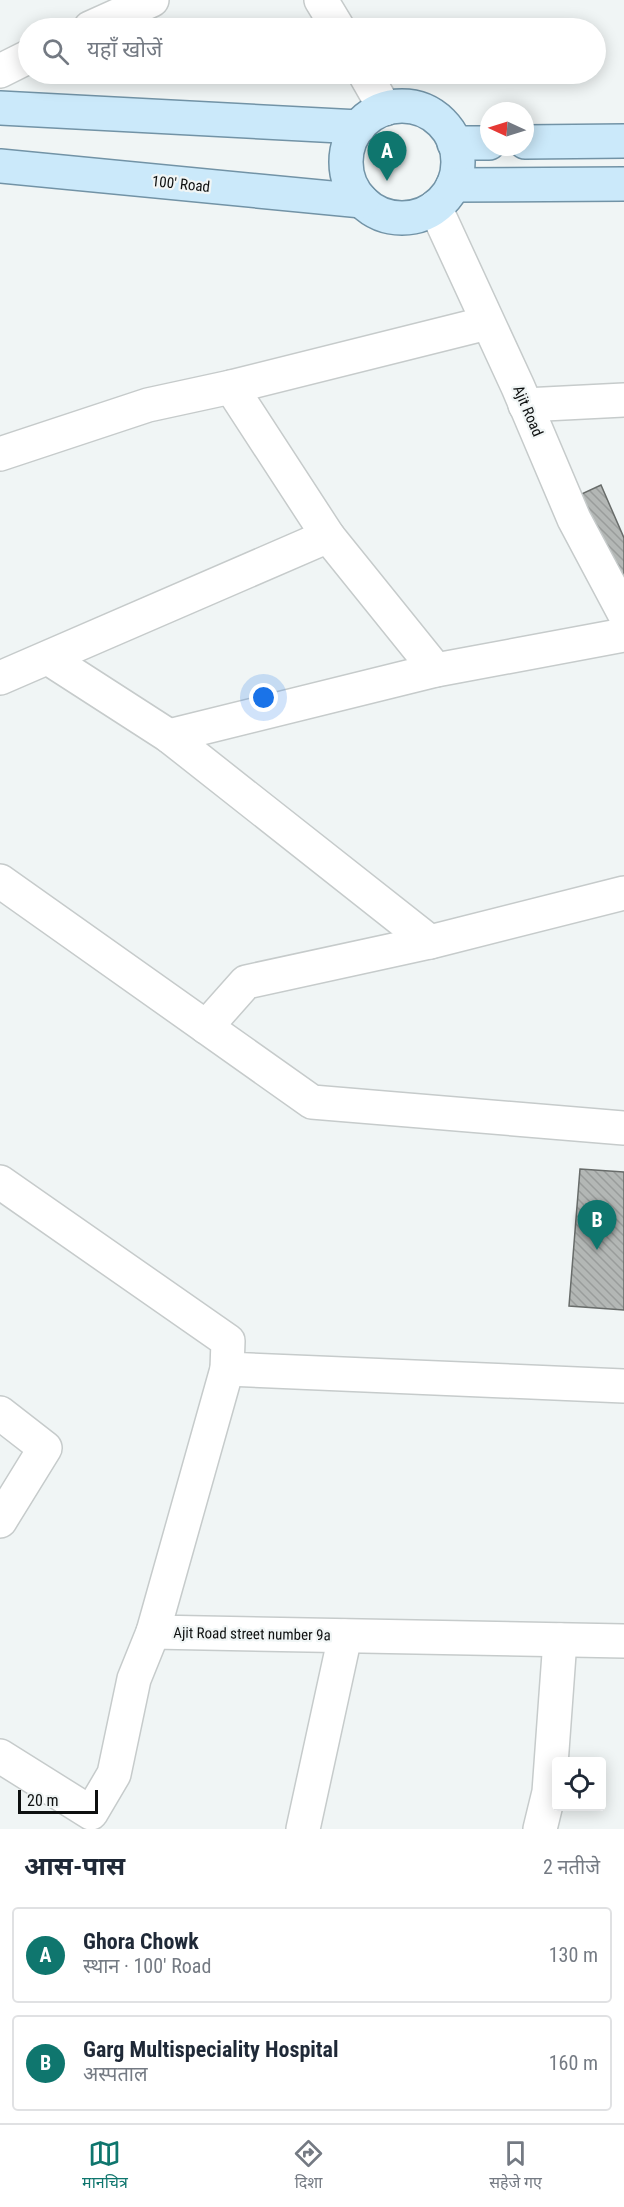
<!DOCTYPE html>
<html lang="hi">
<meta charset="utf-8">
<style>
:root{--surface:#fff;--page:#f2f2f3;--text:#1f2937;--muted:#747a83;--line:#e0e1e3;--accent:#0f766e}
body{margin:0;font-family:"Roboto Condensed","Noto Sans Devanagari",sans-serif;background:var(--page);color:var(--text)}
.controls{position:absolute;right:18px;bottom:18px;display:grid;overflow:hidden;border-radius:6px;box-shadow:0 3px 15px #0003}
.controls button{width:54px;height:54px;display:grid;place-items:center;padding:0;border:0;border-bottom:2px solid var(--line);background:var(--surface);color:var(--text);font:30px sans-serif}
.compass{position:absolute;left:480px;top:102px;width:54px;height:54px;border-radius:50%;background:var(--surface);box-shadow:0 3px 15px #0003;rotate:274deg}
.scale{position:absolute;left:18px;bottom:15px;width:80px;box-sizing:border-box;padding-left:6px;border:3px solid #0e1010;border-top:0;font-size:16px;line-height:21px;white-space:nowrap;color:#0e1010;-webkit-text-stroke:4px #f0f5f5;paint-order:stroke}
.you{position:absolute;left:264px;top:698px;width:21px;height:21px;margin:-15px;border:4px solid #fff;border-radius:50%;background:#1a73e8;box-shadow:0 0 0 9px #1a73e833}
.badge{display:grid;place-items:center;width:39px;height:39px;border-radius:50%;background:var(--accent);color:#fff;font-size:20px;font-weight:700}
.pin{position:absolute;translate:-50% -50px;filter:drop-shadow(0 2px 3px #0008)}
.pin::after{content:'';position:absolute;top:32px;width:21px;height:18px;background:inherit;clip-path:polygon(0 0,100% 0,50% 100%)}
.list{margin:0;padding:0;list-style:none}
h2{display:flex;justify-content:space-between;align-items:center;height:78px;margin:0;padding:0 24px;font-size:26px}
h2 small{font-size:20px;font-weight:400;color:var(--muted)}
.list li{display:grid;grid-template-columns:39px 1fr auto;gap:18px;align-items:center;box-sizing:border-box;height:96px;margin:0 12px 12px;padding:0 12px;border:2px solid var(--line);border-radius:6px}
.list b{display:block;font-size:22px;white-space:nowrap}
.list p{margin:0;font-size:20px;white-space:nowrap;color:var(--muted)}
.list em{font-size:20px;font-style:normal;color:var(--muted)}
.icon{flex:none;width:33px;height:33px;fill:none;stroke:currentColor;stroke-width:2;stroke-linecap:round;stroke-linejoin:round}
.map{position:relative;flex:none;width:624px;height:1829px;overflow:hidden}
.search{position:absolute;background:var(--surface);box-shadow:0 3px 15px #0003;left:18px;right:18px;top:18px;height:66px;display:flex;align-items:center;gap:15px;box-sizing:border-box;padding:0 21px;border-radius:33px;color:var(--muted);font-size:22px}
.sheet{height:294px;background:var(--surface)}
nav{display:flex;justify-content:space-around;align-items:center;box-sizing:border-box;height:84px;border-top:2px solid var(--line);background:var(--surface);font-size:16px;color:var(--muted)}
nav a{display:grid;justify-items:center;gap:3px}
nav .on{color:var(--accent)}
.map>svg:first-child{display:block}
</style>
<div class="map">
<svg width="624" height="1829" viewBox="0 0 624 1829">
<defs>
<pattern id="building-back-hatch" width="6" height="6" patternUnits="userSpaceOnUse" patternTransform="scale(1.5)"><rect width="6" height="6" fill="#b3b7b5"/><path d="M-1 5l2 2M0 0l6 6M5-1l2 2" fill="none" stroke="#999c9b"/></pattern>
</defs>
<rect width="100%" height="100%" fill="#f0f5f5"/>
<g fill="url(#building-back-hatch)" stroke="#686c6a" stroke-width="1.5">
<polygon points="601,485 624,538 624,580 575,497"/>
<polygon points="580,1169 624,1172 624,1310 569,1306"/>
</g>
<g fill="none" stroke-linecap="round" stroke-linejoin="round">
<g stroke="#c6cbcb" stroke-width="36">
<g id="minor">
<polyline points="321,0 338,28"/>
<polyline points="90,28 152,0"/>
<polyline points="0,71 28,57"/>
<polyline points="365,74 385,109"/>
<polyline points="435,207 518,387 574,519 624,613"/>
<polyline points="231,387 328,536 436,670"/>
<polyline points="525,405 624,400"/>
<polyline points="0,454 148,405 231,387 487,323"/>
<polyline points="48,658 169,736 430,942 624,893"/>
<polyline points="0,678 328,536"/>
<polyline points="169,736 436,670 624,635"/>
<polyline points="0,881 312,1102 624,1128"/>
<polyline points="206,1027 246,982 430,942"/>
<polyline points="0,1182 228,1341 227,1369 624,1386"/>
<polyline points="227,1369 153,1632 624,1641"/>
<polyline points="0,1413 45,1448 0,1521"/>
<polyline points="0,1756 91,1813 114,1774 134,1679 153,1632"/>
<polyline points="303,1829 345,1636"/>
<polyline points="540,1829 549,1792 560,1640"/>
</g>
</g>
<g stroke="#7293a6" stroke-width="36">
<g id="major">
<circle cx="402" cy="162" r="56"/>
<polyline points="0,108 359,127"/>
<polyline points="525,142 624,141"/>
<polyline points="454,143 489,143"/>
<polyline points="0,166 362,201"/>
<polyline points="453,185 624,184"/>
</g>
</g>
<use href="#minor" stroke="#fff" stroke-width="33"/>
<use href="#major" stroke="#cbe9fa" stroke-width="33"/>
</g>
<g text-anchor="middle" stroke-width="4.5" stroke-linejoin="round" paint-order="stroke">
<g font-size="15" fill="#0e1010" stroke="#f0f5f5">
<text transform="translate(181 184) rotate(6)" y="5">100' Road</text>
<text transform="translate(528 411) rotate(67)" y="5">Ajit Road</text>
<text transform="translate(252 1634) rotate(1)" y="5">Ajit Road street number 9a</text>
</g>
</g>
</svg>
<div class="controls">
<button><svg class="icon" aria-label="locate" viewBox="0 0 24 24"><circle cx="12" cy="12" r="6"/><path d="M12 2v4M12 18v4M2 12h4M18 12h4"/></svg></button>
</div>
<svg class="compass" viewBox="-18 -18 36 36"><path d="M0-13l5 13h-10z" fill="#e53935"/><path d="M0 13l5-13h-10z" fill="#747a83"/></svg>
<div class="scale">20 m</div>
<div class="you"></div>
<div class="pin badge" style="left:387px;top:181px">A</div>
<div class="pin badge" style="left:597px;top:1250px">B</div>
<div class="search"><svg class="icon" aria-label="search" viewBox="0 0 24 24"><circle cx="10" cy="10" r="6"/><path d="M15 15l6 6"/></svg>यहाँ खोजें</div>
</div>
<section class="sheet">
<h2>आस-पास<small>2 नतीजे</small></h2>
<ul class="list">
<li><span class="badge">A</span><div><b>Ghora Chowk</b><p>स्थान · 100' Road</p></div><em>130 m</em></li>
<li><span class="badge">B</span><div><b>Garg Multispeciality Hospital</b><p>अस्पताल</p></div><em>160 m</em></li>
</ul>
</section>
<nav>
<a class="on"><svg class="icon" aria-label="map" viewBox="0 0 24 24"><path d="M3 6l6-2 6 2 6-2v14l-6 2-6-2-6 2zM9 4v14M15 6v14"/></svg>मानचित्र</a>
<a><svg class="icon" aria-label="directions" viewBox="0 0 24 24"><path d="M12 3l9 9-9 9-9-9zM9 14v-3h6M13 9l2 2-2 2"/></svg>दिशा</a>
<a><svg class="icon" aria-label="saved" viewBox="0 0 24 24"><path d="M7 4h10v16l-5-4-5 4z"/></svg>सहेजे गए</a>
</nav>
